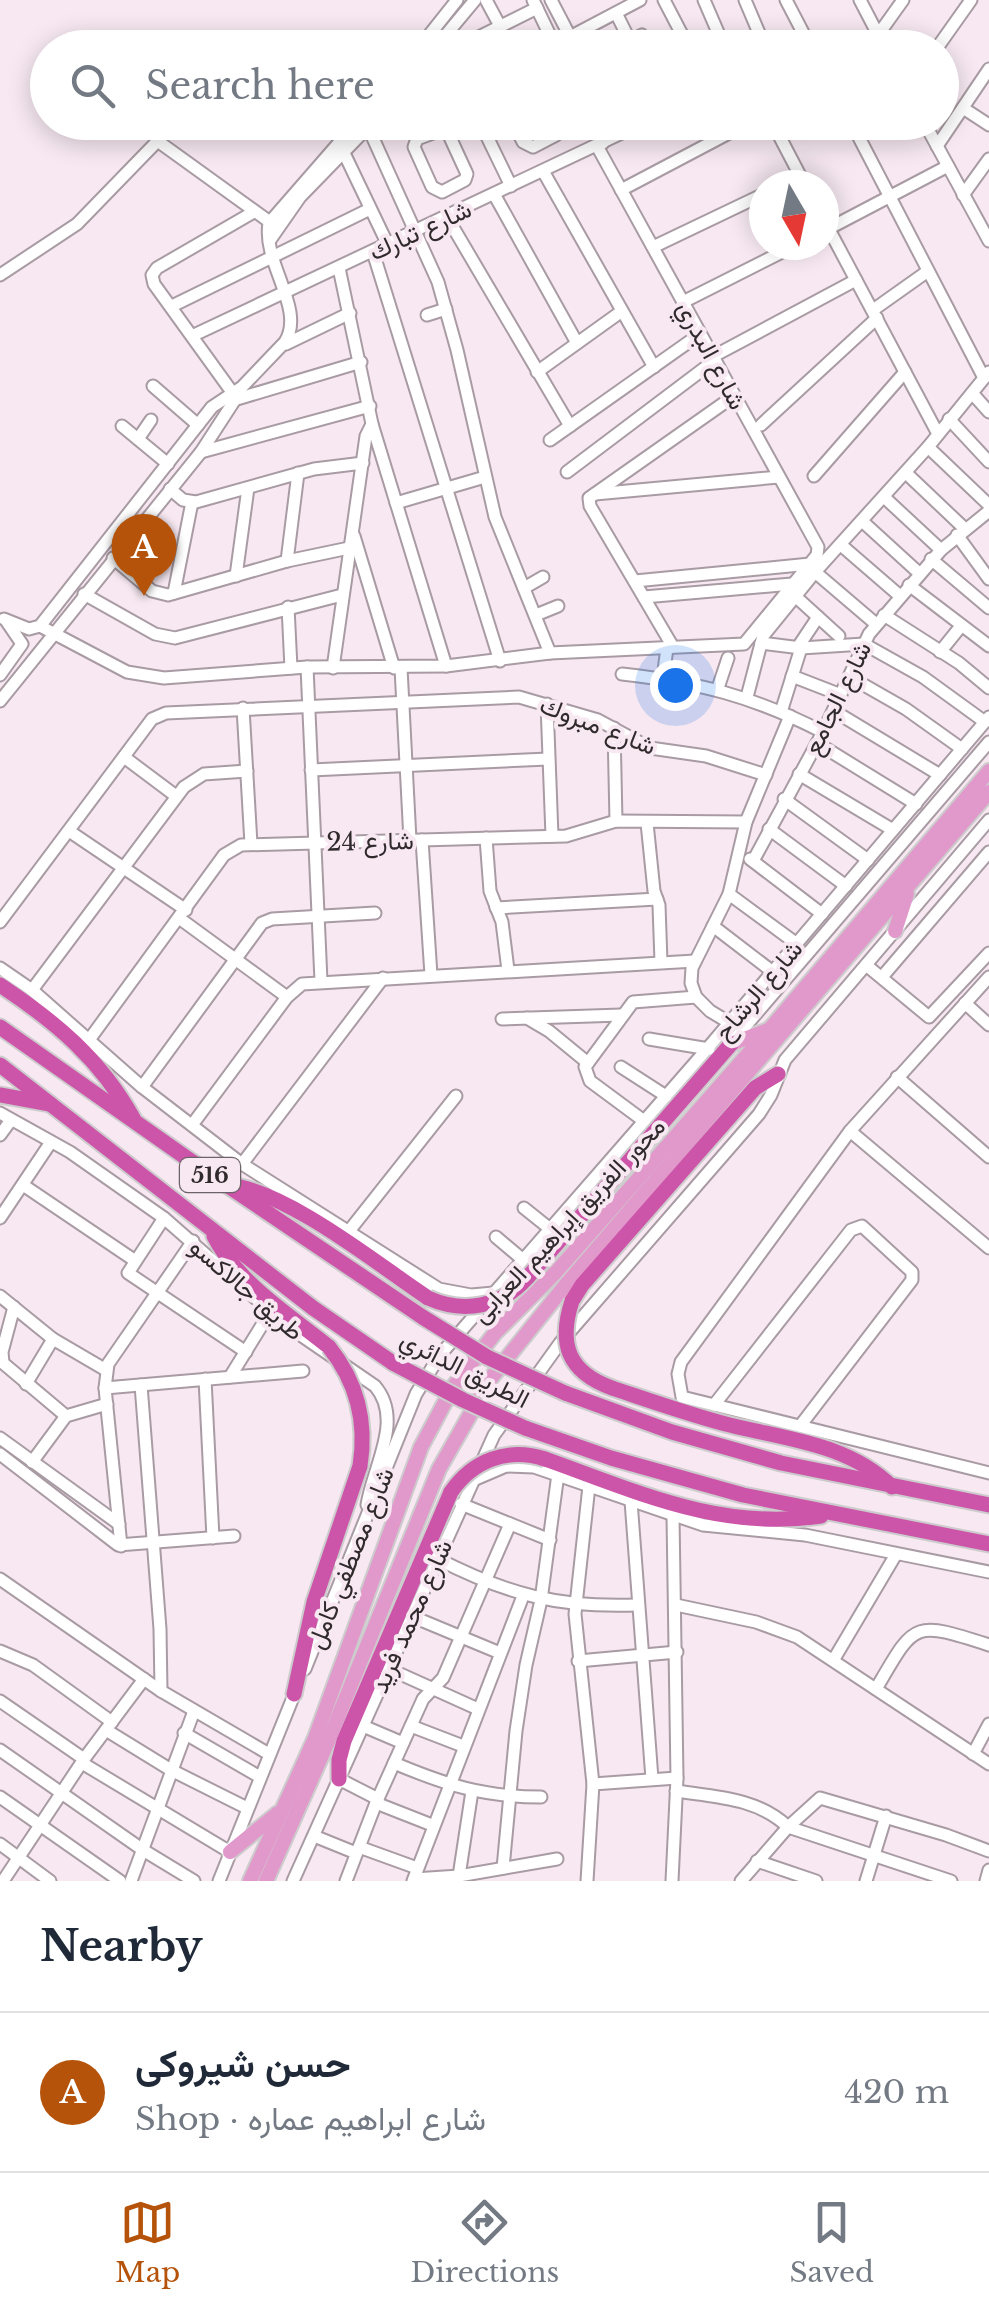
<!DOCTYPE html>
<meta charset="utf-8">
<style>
:root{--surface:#fff;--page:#f2f2f3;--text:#1f2937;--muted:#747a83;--line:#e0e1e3;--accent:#b45309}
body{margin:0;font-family:"Libre Baskerville",Vazirmatn,serif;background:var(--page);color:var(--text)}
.compass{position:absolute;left:749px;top:170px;width:90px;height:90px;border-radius:50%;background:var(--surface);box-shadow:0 5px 25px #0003;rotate:171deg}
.you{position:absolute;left:675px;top:685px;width:35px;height:35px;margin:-25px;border:8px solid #fff;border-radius:50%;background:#1a73e8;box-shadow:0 0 0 15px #1a73e833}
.badge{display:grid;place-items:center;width:65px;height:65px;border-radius:50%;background:var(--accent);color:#fff;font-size:32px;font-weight:700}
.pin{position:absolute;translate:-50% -82px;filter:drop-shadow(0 2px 5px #0008)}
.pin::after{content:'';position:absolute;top:52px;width:35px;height:30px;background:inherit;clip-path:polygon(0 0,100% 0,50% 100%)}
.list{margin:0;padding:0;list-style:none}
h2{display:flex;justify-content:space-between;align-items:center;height:130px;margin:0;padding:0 40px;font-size:42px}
h2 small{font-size:32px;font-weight:400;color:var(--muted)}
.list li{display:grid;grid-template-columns:65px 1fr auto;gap:30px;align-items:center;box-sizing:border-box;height:160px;padding:0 40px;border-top:2px solid var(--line)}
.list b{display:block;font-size:38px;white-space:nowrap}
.list p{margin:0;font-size:32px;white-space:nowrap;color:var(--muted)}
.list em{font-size:32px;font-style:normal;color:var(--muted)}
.icon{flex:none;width:55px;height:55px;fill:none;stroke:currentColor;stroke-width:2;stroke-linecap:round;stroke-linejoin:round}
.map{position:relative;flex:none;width:989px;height:1881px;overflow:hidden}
.search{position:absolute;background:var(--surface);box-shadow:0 5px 25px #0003;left:30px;right:30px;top:30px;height:110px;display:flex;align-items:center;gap:25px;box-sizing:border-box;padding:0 35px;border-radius:55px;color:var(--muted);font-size:38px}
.sheet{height:290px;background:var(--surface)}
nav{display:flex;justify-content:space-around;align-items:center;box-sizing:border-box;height:140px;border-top:2px solid var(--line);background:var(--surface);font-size:28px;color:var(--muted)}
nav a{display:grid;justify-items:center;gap:5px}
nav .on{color:var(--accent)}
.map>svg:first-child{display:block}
</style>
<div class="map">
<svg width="989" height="1881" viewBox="0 0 989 1881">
<rect width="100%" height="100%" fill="#f7e8f1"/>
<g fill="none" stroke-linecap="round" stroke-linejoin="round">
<g stroke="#a99ba3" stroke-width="15">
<g id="minor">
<polyline points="486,0 500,26"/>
<polyline points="533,0 556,48"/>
<polyline points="551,0 576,48"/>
<polyline points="664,0 689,48"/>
<polyline points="704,0 723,44 728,48"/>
<polyline points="786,0 811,48"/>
<polyline points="860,0 885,48"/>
<polyline points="616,13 629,39"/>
<polyline points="878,35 903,0"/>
<polyline points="419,48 457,0"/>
<polyline points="435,48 475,0"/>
<polyline points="457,48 537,8"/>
<polyline points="549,48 640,0"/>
<polyline points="616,48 642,35 654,48"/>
<polyline points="736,48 759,33 745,0"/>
<polyline points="788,48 806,38"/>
<polyline points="937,48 971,0"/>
<polyline points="963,108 989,125"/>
<polyline points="480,122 511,186"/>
<polyline points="513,122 523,142 533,147 556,135 556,122"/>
<polyline points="593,122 603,143"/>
<polyline points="772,122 805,185"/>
<polyline points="851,122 984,378"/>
<polyline points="924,122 989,241"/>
<polyline points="368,127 438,282 457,350 495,517 550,653"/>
<polygon points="441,130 449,135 467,174 465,180 442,192 432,187 414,147 417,139"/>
<polyline points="371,132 391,122"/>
<polyline points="159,142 274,225"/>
<polyline points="937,146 989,69"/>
<polyline points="344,153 388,245"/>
<polyline points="543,171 654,367"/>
<polyline points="783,185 800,177"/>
<polyline points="621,190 750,122"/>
<polyline points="494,194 577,343"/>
<polyline points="963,195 989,159"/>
<polyline points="252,213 157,268 152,275 154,284 237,399 361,362"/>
<polyline points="447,217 570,426"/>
<polyline points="824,220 938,434"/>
<polyline points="824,231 948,166"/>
<polyline points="270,240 300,197 372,123"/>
<polyline points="653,247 764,194"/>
<polyline points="373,252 500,661"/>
<polyline points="339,268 372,424 446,666"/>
<polyline points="0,275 77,224 176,122"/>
<polyline points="683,302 796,245"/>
<polyline points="172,306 370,209"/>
<polyline points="873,310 928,271"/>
<polyline points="427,315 446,309"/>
<polyline points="194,335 645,122"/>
<polyline points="286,344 350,313"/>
<polyline points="712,357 856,280"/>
<polyline points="537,372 622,311"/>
<polyline points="153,386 198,425"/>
<polyline points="972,393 989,412"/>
<polyline points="949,419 989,462"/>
<polyline points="761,425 877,318"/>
<polyline points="122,426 168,464"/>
<polyline points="138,439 151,420"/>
<polyline points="550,440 700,334"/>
<polyline points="928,447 989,505"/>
<polyline points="201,452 370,406"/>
<polyline points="567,472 714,361"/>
<polyline points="906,473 965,529"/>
<polyline points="814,476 905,372"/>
<polyline points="170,489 183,500 196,502 314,469 363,463"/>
<polyline points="595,494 779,477"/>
<polyline points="884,497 941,550"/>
<polyline points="396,503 485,477"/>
<polyline points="862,521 919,573"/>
<polyline points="957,535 989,579"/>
<polyline points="354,536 394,668"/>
<polyline points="841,545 900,596"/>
<polyline points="113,558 152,591 168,595 287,561 349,548"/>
<polyline points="931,559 989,608"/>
<polyline points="287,561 298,473"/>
<polyline points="815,572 876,624"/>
<polyline points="236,576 248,488"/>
<polyline points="635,581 810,564"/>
<polyline points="909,585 989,646"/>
<polyline points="524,588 543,577"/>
<polyline points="174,593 192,502"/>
<polyline points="84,594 155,634 175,638 342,595"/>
<polyline points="795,596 839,636"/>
<polyline points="644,597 792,584"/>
<polyline points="288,607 291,668"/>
<polyline points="536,615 558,606"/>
<polyline points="884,615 959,663 989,688"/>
<path d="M4 619 29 629 40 626 212 407 242 387 285 342C306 309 262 263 269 223L357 122"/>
<polyline points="40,626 127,672 164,678 307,667 446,666 550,653 744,644 817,555 818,547 597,146"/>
<polyline points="761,643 801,648 864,644 923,677 985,722"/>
<polyline points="673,647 590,506 589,498 734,396"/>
<polyline points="798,647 818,617"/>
<polyline points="940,652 961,626"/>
<polyline points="307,667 321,981"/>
<polyline points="333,668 366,436 372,424"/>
<polyline points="401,668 410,840"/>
<path d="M622 674C701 683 752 696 823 732"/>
<polyline points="0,675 22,644 7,622"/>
<polyline points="792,676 841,695"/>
<polyline points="850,677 906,709 962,749"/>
<polyline points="663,678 667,648"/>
<polyline points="718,688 728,658"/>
<polyline points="747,697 763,636 815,572 928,447 989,372"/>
<polyline points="0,701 201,452 238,395"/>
<polyline points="547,704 552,836"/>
<polyline points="243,708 251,844"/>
<polyline points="834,711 940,775"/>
<polyline points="781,712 801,648"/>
<polyline points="614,728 616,821"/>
<polyline points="817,743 916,804"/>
<polyline points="124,757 176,796"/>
<polyline points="311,770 548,759"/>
<polyline points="799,774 893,830"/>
<polyline points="784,799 868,860"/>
<polyline points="647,823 654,891 659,905 661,962"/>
<polyline points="769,829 846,886"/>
<polyline points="69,831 186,910"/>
<polyline points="486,838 490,891 502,922 508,970"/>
<polyline points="422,840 431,975"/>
<polyline points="750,859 822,914"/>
<polyline points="753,861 823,732 869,634 941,550 989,511"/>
<polyline points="729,894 797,944"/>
<polyline points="496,908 657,899"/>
<polyline points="179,918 287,997"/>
<polyline points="0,922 152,719 166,713 519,697 598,720 650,748 706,756 766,775"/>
<polyline points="713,926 773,972"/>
<polyline points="866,965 929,1017 989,953"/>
<polyline points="0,968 32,990 142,1087 242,1164 439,1289 471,1295 494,1293"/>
<polyline points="882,977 989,852"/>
<polyline points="989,977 850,1131 681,1362 678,1374 682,1397 989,1473"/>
<polyline points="32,990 184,787 204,774 247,771"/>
<polyline points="965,1003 989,1025"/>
<polyline points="527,1018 549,1031 588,1063"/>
<polyline points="502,1019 621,1015"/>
<polyline points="730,1023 710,1011 696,997 691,983 692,968 729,894 746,822 790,716"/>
<polyline points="649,1039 709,1049"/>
<polyline points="89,1040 224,855 241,845 566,836 616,821 746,822"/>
<polyline points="731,1043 989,742"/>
<polyline points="621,1067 666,1096"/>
<polyline points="897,1077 989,1157"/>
<polyline points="142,1087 262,923 272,919 375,913"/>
<path d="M0 1113 70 1152 164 1218 286 1325 375 1386C404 1420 373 1466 367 1505"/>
<polyline points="644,1121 590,1081 585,1067 633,1002 696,997"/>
<polyline points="192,1125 287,997 302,984 695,961"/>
<polyline points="850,1131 989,1248"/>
<polyline points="0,1135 11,1120"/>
<polyline points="242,1164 383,978"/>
<polyline points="23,1185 134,1260"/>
<polyline points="524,1208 549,1228"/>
<polyline points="0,1218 51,1142"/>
<polyline points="164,1218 128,1273 246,1352"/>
<polyline points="349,1231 456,1096"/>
<polyline points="496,1237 522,1259"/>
<polyline points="0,1296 53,1339 106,1370"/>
<polyline points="14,1307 2,1352 3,1363 66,1416"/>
<polyline points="230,1377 270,1312"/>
<polyline points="205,1379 213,1538"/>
<polyline points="26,1384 53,1339"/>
<polyline points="141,1385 160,1629 161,1691"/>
<polyline points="105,1388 303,1371"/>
<polyline points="714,1405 851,1230 862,1226 912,1272 912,1280 800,1426"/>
<polyline points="0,1438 119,1524"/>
<polyline points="0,1454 118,1545 234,1536"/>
<polyline points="32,1462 66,1416 107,1404"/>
<polyline points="471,1481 506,1466 534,1467 703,1525 805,1535 989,1572"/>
<polyline points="631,1501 652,1779"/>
<polyline points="461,1504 550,1540"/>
<polyline points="121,1546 105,1388 108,1364 193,1241"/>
<path d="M436 1558C506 1594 558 1608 637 1605"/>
<polyline points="0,1579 161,1691 269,1754"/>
<polyline points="676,1605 756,1622 797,1637 989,1764"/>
<polyline points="411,1616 500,1653"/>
<polyline points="0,1651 33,1665 112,1722"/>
<polyline points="834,1659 895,1556"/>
<polyline points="578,1661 677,1652"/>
<polyline points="387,1668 478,1709"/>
<polyline points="305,1669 416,1394 440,1355 707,1049 989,717"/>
<path d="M876 1689C915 1622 912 1620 989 1645"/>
<polyline points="0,1701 84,1759"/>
<polyline points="363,1726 403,1743"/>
<polyline points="411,1726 463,1746"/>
<polyline points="106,1730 171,1770 247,1808"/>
<polyline points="184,1733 260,1777"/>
<polyline points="0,1750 143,1850 194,1881"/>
<polyline points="973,1754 989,1724"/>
<polyline points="82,1763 230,1852"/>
<path d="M394 1763C446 1785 484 1797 541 1797"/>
<polyline points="339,1779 378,1799"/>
<polyline points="593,1784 677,1778"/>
<path d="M676 1791C716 1797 758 1798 788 1827L951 1881"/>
<polyline points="0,1797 120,1881"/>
<polyline points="376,1803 432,1825"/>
<polyline points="314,1836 356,1853"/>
<polyline points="0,1844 50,1881"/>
<polyline points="359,1847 417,1868"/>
<polyline points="757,1861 816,1881"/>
<polyline points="503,1868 516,1731 526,1665 541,1600 558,1474"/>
<polyline points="459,1876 472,1791"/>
<polyline points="414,1879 459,1876 557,1859"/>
<polyline points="3,1881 84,1759 144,1679"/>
<polyline points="131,1881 194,1711"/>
<polyline points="219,1881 296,1690"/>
<polyline points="293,1881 494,1435 560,1343 759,1114 771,1095 785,1060 989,820"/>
<polyline points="346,1881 376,1803 423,1699 443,1678 510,1524"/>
<polyline points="413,1881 523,1596"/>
<polyline points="587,1881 593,1784 575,1614 589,1486"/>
<polyline points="672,1881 677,1778 673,1516"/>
<polyline points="741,1881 788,1827 820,1798 946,1835 989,1851"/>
<polyline points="866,1881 886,1816"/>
<polyline points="986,1881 989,1870"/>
</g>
</g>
<g stroke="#cdcccd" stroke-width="18">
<g id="major">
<polyline points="895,931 907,894"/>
<polyline points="731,1044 768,1030"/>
<polyline points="230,1852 278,1813"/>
<polyline points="250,1881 315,1738 421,1447 453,1387 495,1333 556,1272 769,1030 989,771"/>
<polyline points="266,1881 327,1744 439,1469 491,1378 568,1282 989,792"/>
</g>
</g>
<g stroke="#cdcccd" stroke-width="19">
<g id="highway">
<path d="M0 985C56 1022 100 1059 133 1118"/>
<polyline points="0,1027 188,1159 424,1318"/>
<polyline points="0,1065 313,1308 393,1363"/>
<polyline points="0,1095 50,1104"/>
<path d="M229 1185C288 1192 376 1263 428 1298"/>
<path d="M214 1236C238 1283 288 1314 329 1347"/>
<polyline points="527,1278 731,1044"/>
<polyline points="572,1301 582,1285 755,1088 778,1074"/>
<path d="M612 1388C648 1400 685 1413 722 1423 781 1439 847 1442 892 1487"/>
<polyline points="565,1393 672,1432 781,1463 989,1505"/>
<polyline points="525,1428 611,1458 743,1495 989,1544"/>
<path d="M545 1459C638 1492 720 1531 821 1516"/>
<polyline points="294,1694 314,1602 360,1466"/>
<polyline points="339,1779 339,1760 344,1741 451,1492"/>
</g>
</g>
<use href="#minor" stroke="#fff" stroke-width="11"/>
<use href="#major" stroke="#e199cb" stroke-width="14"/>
<use href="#highway" stroke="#cd55a9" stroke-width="15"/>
<g stroke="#cdcccd" stroke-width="19" stroke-linecap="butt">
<g id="highway-bridge">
<path d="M428 1298C464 1314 501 1307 527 1278"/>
<path d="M572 1301C558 1344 568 1372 612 1388"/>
<polyline points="424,1318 487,1357 565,1393"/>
<path d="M329 1347C357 1382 367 1422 360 1466"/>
<polyline points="393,1363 463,1400 525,1428"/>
<path d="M451 1492C473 1460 508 1447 545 1459"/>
</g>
</g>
<use href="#highway-bridge" stroke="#cd55a9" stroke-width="15"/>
</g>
<g text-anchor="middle" stroke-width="8" stroke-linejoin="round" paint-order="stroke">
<rect fill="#f7e8f1" stroke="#6c6368" stroke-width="2.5" x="180" y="1158" width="60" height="34" rx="8"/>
<g font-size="22" font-weight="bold" fill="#302a2d">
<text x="210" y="1183">516</text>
</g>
<g font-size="25" fill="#302a2d" stroke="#f7e8f1">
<text transform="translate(420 230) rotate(-25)" y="9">شارع تبارك</text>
<text transform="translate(712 355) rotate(62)" y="9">شارع البدري</text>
<text transform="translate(837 698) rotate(-64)" y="9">شارع الجامع</text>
<text transform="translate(598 725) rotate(21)" y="9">شارع مبروك</text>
<text transform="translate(370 841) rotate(-1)" y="9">شارع 24</text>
<text transform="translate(758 990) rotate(-50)" y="9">شارع الرشاح</text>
<text transform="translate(568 1220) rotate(-47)" y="9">محور الفريق إبراهيم العرابى</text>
<text transform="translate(247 1289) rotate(41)" y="9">طريق جالاكسو</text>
<text transform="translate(465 1369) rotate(27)" y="9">الطريق الدائري</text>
<text transform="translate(350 1558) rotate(-68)" y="9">شارع مصطفي كامل</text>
<text transform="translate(411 1616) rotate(-66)" y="9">شارع محمد فريد</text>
</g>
</g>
</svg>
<svg class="compass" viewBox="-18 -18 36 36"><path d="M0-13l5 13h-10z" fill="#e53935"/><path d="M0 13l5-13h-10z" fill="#747a83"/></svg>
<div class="you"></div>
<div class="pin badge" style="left:144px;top:596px">A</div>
<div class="search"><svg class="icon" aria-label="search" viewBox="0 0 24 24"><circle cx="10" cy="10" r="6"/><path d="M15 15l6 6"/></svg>Search here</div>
</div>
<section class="sheet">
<h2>Nearby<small></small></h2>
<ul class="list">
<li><span class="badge">A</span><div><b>حسن شيروكى</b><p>Shop · شارع ابراهيم عماره</p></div><em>420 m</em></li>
</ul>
</section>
<nav>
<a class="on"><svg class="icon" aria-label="map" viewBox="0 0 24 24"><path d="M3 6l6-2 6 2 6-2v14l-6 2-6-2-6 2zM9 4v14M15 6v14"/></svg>Map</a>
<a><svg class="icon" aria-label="directions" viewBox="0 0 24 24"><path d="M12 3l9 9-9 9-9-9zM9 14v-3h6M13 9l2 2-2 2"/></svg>Directions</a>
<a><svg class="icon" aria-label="saved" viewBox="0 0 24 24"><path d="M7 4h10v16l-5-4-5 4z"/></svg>Saved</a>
</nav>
